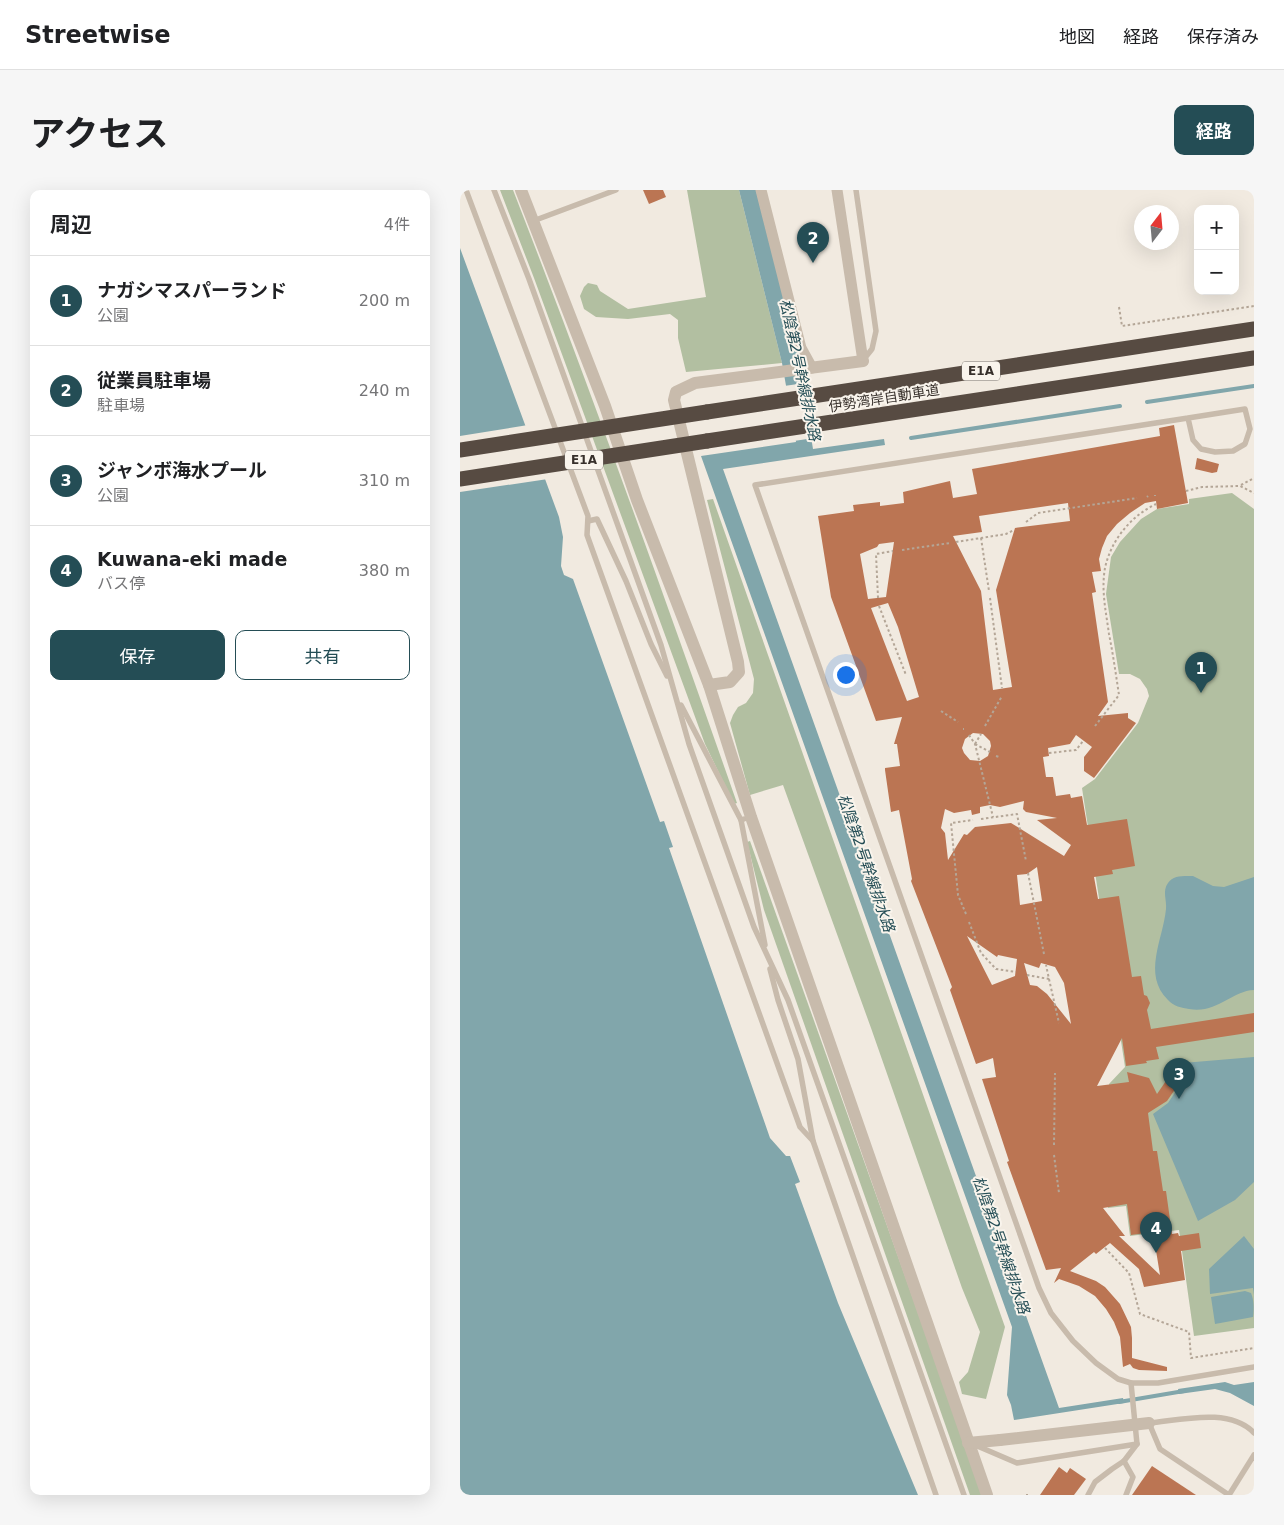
<!DOCTYPE html>
<html lang="ja">
<meta charset="utf-8">
<style>
:root{--surface:#fff;--page:#f6f6f6;--text:#202124;--muted:#757577;--line:#e0e0e0;--accent:#244d55}
body{margin:0;font-family:"DejaVu Sans","Noto Sans JP",sans-serif;background:var(--page);color:var(--text)}
.controls{position:absolute;right:15px;top:15px;display:grid;overflow:hidden;border-radius:10px;box-shadow:0 5px 20px #0002}
.controls button{width:45px;height:45px;display:grid;place-items:center;padding:0;border:0;border-bottom:1px solid var(--line);background:var(--surface);color:var(--text);font:25px sans-serif}
.compass{position:absolute;left:674px;top:15px;width:45px;height:45px;border-radius:50%;background:var(--surface);box-shadow:0 5px 20px #0002;rotate:16deg}
.you{position:absolute;left:385px;top:484px;width:18px;height:18px;margin:-12px;border:4px solid #fff;border-radius:50%;background:#1a73e8;box-shadow:0 0 0 8px #1a73e833}
.badge{display:grid;place-items:center;width:32px;height:32px;border-radius:50%;background:var(--accent);color:#fff;font-size:16px;font-weight:700}
.pin{position:absolute;translate:-50% -41px;filter:drop-shadow(0 1px 2px #0008)}
.pin::after{content:'';position:absolute;top:26px;width:18px;height:15px;background:inherit;clip-path:polygon(0 0,100% 0,50% 100%)}
.list{margin:0;padding:0;list-style:none}
h2{display:flex;justify-content:space-between;align-items:center;height:65px;margin:0;padding:0 20px;font-size:21px}
h2 small{font-size:16px;font-weight:400;color:var(--muted)}
.list li{display:grid;grid-template-columns:32px 1fr auto;gap:15px;align-items:center;box-sizing:border-box;height:90px;padding:0 20px;border-top:1px solid var(--line)}
.list b{display:block;font-size:19px;white-space:nowrap}
.list p{margin:0;font-size:16px;white-space:nowrap;color:var(--muted)}
.list em{font-size:16px;font-style:normal;color:var(--muted)}
.actions{display:flex;gap:10px;padding:15px 20px}
.actions a{flex:1;padding:11px 0;border:1px solid var(--accent);border-radius:10px;text-align:center;font-size:18px;color:var(--accent)}
.actions .main{background:var(--accent);color:#fff}
.map{position:relative;flex:none;width:794px;height:1305px;overflow:hidden;border-radius:10px}
header{display:flex;align-items:center;gap:30px;box-sizing:border-box;height:70px;padding:0 25px;background:var(--surface);border-bottom:1px solid var(--line)}
header strong{font-size:24px}
nav{display:flex;gap:28px;margin-inline-start:auto;font-size:18px}
.intro{display:flex;align-items:center;justify-content:space-between;box-sizing:border-box;height:120px;padding:0 30px}
h1{margin:0;font-size:35px}
.button{padding:12px 22px;border-radius:10px;background:var(--accent);color:#fff;font-size:18px;font-weight:700}
main{display:flex;gap:30px;padding:0 30px}
aside{flex:1;background:var(--surface);border-radius:10px;box-shadow:0 5px 20px #0002}
.map>svg:first-child{display:block}
</style>
<header>
<strong>Streetwise</strong>
<nav><a>地図</a><a>経路</a><a>保存済み</a></nav>
</header>
<div class="intro"><h1>アクセス</h1><a class="button">経路</a></div>
<main>
<aside>
<h2>周辺<small>4件</small></h2>
<ul class="list">
<li><span class="badge">1</span><div><b>ナガシマスパーランド</b><p>公園</p></div><em>200 m</em></li>
<li><span class="badge">2</span><div><b>従業員駐車場</b><p>駐車場</p></div><em>240 m</em></li>
<li><span class="badge">3</span><div><b>ジャンボ海水プール</b><p>公園</p></div><em>310 m</em></li>
<li><span class="badge">4</span><div><b>Kuwana-eki made</b><p>バス停</p></div><em>380 m</em></li>
</ul>
<div class="actions"><a class="main">保存</a><a>共有</a></div>
</aside>
<div class="map">
<svg width="794" height="1305" viewBox="0 0 794 1305">
<rect width="100%" height="100%" fill="#f1eae0"/>
<g fill="#b2bfa1">
<path d="M40 0H53C132 203 205 408 277 613L274 614 245 554 74 88Z"/>
<polygon points="227,0 279,0 322,173 226,182 218,148 218,130 210,124 168,129 136,127 124,119 120,106 124,97 128,93 137,95 140,101 168,119 246,107"/>
<polygon points="772,303 794,319 794,1138 734,1146 719,1040 670,1046 666,1016 648,1018 645,996 650,901 649,894 665,877 622,598 635,589 678,533 689,506 687,499 680,489 670,484 659,484 646,404 651,367 660,352 681,329 697,319 729,314 729,309"/>
<polygon points="253,309 545,1137 526,1209 502,1204 499,1192 508,1182 520,1142 502,1098 411,838 323,595 290,605 270,533 273,525 278,517 286,513 293,503 294,489 247,310"/>
<polygon points="290,651 523,1305 510,1305 304,720 287,652"/>
</g>
<g fill="#81a6ab">
<polygon points="279,0 296,0 336,156 353,259 424,249 425,255 263,279 599,1218 663,1208 664,1213 554,1230 551,1215 547,1205 552,1137 241,266 336,252 322,173"/>
<polygon points="0,58 99,327 103,347 101,376 104,385 113,389 200,632 204,631 213,657 209,658 310,948 326,966 330,966 340,992 335,994 378,1113 458,1305 0,1305"/>
<path d="M733 686 753 696 764 697 794 687V800C771 801 757 824 729 819 722 818 713 816 708 810 682 784 703 750 706 719 707 710 702 701 708 693 713 685 724 686 733 686Z"/>
<polygon points="794,867 794,992 775,1010 738,1031 693,924 708,913 722,892 723,873"/>
<polygon points="784,1046 794,1059 794,1105 793,1098 750,1104 749,1079"/>
<path d="M785 1101 791 1103C794 1110 794 1119 793 1127L755 1134 751 1107Z"/>
<polygon points="765,1192 774,1195 794,1192 794,1216 770,1203 755,1199 719,1204 718,1199"/>
</g>
<g fill="#f1eae0">
<polygon points="345,193 354,248 239,265 241,264 333,250 324,196"/>
<polygon points="68,235 88,289 0,302 0,246"/>
</g>
<g fill="none" stroke-linecap="round" stroke-linejoin="round">
<g stroke="#81a6ab" stroke-width="4">
<polyline points="687,212 794,196"/>
<polyline points="451,248 660,216"/>
<polyline points="659,1212 724,1201"/>
</g>
</g>
<g fill="#bb7553" fill-rule="evenodd">
<polygon points="183,0 203,0 206,7 189,14"/>
<path d="M714 235 728 313 697 319 696 311 685 313 670 323 657 334 647 346 642 358 639 369 641 381 632 382 636 402 632 403 648 512 638 526 668 523V528L676 533 634 588 624 581V567L632 557 616 545 610 554 588 558 589 566 583 567 586 587H593L596 606 610 604 611 608 622 606 627 635 667 629 675 676 652 680 653 684 634 687 638 709 659 706 672 787 681 786 684 805 687 806 690 813 687 820 691 839 794 823V842L696 857 699 869 686 871 687 873 666 876 662 848 637 896 669 892 667 882 689 888 697 904 708 888V873H721L720 892 707 911 688 923 693 961H697L703 1001H706L712 1044 718 1043 719 1046 739 1043 741 1058 721 1061 725 1090 684 1097 679 1079 650 1053 636 1064 634 1062 610 1081 636 1091 645 1097 660 1114 671 1137 672 1148V1168L707 1177V1181L679 1180 673 1178 670 1174 663 1177 660 1147 654 1132 646 1119 635 1106 619 1096 599 1089 594 1093 601 1078 586 1080 547 972 549 971 522 889 536 887 533 868 516 874 490 800 492 797 451 691 452 689 439 620 431 622 425 580V578L440 576 437 554H434L442 527 416 531 371 407 358 326 394 321 393 315 420 312V316L444 313 443 302 490 291 493 308 517 304 512 279 700 246 699 238ZM608 313 610 331 555 338 536 400 552 497 533 500 521 401 493 346 522 342 519 326ZM434 352 426 407 408 409 400 364 417 357 419 354ZM428 413 438 437 459 507 447 511 411 418ZM513 543 523 544 530 551 531 556 528 566 520 571 510 570 504 563 502 558 505 549ZM564 611 563 619 566 622 597 628 577 630 611 655 604 666 551 633 515 637 507 645 504 644 488 670 485 643 481 638 485 619 494 623 511 620 512 625 520 623V617L530 615 540 617ZM577 677 582 711 560 715 557 685 567 684ZM507 746 537 767 538 765 557 769 555 786 532 795ZM564 773 579 778 581 773 595 777 604 793 611 834 587 804 577 796 570 795ZM667 1014 671 1045 693 1042 700 1085 659 1046H665L643 1018Z"/>
<polygon points="737,268 759,274 757,282 752,283 735,279"/>
<polygon points="692,1276 736,1305 672,1305"/>
<polygon points="599,1277 607,1283 610,1278 626,1289 614,1305 580,1305"/>
</g>
<g fill="none" stroke-linecap="round" stroke-linejoin="round">
<g stroke="#b4a697" stroke-width="2" stroke-dasharray="2.5 2.5" stroke-linecap="butt">
<polyline points="659,117 662,136 794,116"/>
<polyline points="781,295 794,288"/>
<polyline points="726,301 742,297 780,296 794,303"/>
<polyline points="695,305 695,306"/>
<polyline points="687,307 688,306"/>
<polyline points="566,332 578,323 677,308"/>
<polyline points="521,348 529,401"/>
<polyline points="496,352 546,344 554,340"/>
<polyline points="442,360 490,353"/>
<polyline points="418,408 416,364 433,361"/>
<polyline points="530,408 542,498"/>
<polyline points="419,416 446,485"/>
<polyline points="481,521 498,532"/>
<polyline points="525,536 542,506"/>
<path d="M635 536 659 505C656 485 653 464 649 444 646 422 641 400 645 378 651 350 671 326 696 314"/>
<polyline points="503,539 504,539"/>
<polyline points="509,545 515,554 533,627"/>
<polyline points="515,554 530,562"/>
<polyline points="515,554 521,544"/>
<polyline points="589,563 616,560 623,551"/>
<polyline points="536,566 539,567"/>
<polyline points="521,629 557,624 566,671"/>
<polyline points="568,683 584,764"/>
<polyline points="506,724 498,705 491,633 513,630"/>
<polyline points="509,732 521,763 536,779 556,782"/>
<polyline points="567,785 589,789 586,775"/>
<polyline points="589,789 599,833"/>
<polyline points="594,955 595,883"/>
<polyline points="594,965 599,1003"/>
<polyline points="645,1058 669,1083 680,1124 729,1142 731,1168 794,1158"/>
<polyline points="567,1305 567,1304"/>
</g>
<g stroke="#c8bbac" stroke-width="5.5">
<polyline points="6,0 128,326 127,345 340,937 353,951 476,1305"/>
<polyline points="34,0 69,89 201,455 229,554 294,737 328,810 504,1305"/>
<polyline points="396,0 416,141 412,159 404,169"/>
<polyline points="73,31 156,0"/>
<polyline points="728,228 733,250 741,259 755,262 773,261 785,254 790,239 785,219 728,228 295,295 579,1098 591,1123 613,1151 636,1173 658,1189 671,1193 698,1193 794,1177"/>
<polyline points="128,331 137,329 166,391 191,454 207,486"/>
<polyline points="221,515 281,630"/>
<polyline points="284,629 281,630 305,755"/>
<polyline points="310,779 318,810 338,869 353,951"/>
<polyline points="515,1255 557,1273 677,1254 671,1193"/>
<polyline points="664,1271 673,1287 666,1305"/>
<polyline points="628,1305 635,1292 652,1279 664,1271 677,1254"/>
<path d="M769 1305 700 1259 689 1233C721 1230 770 1217 794 1243"/>
<polyline points="769,1305 794,1265"/>
</g>
<g stroke="#c8bbac" stroke-width="11">
<polyline points="301,0 341,158 352,178"/>
<polyline points="377,0 403,171"/>
</g>
<g stroke="#c8bbac" stroke-width="12">
<polyline points="61,0 145,216 177,310 249,495 291,627 527,1305"/>
<polyline points="249,495 270,492 279,482 278,472 214,210 216,202 235,193 403,171"/>
<polyline points="508,1253 540,1250"/>
</g>
<g stroke="#574b42" stroke-width="15">
<polyline points="247,222 794,139"/>
<polyline points="247,251 794,168"/>
</g>
<polyline stroke="#c8bbac" stroke-width="12" points="540,1250 689,1233"/>
<g stroke="#574b42" stroke-width="15">
<polyline points="0,260 247,222"/>
<polyline points="0,289 247,251"/>
</g>
</g>
<g text-anchor="middle" stroke-width="4" stroke-linejoin="round" paint-order="stroke">
<g fill="#f9f4ec" stroke="#716b65" stroke-width="1">
<rect x="502" y="171.5" width="38" height="19" rx="4"/>
<rect x="105" y="260.5" width="38" height="19" rx="4"/>
</g>
<g font-size="12" font-weight="bold" fill="#37302b">
<text x="521" y="185">E1A</text>
<text x="124" y="274">E1A</text>
</g>
<g font-size="14" fill="#37302b" stroke="#f9f4ec">
<text transform="translate(424 208) rotate(-9)" y="5">伊勢湾岸自動車道</text>
</g>
<g font-size="15" font-style="italic" fill="#244d55" stroke="#f9f4ec">
<text transform="translate(340 180) rotate(78)" y="5">松陰第2号幹線排水路</text>
<text transform="translate(406 673) rotate(71)" y="5">松陰第2号幹線排水路</text>
<text transform="translate(541 1055) rotate(71)" y="5">松陰第2号幹線排水路</text>
</g>
</g>
</svg>
<div class="controls">
<button>+</button>
<button>−</button>
</div>
<svg class="compass" viewBox="-18 -18 36 36"><path d="M0-13l5 13h-10z" fill="#e53935"/><path d="M0 13l5-13h-10z" fill="#757577"/></svg>
<div class="you"></div>
<div class="pin badge" style="left:741px;top:503px">1</div>
<div class="pin badge" style="left:353px;top:73px">2</div>
<div class="pin badge" style="left:719px;top:909px">3</div>
<div class="pin badge" style="left:696px;top:1063px">4</div>
</div>
</main>
